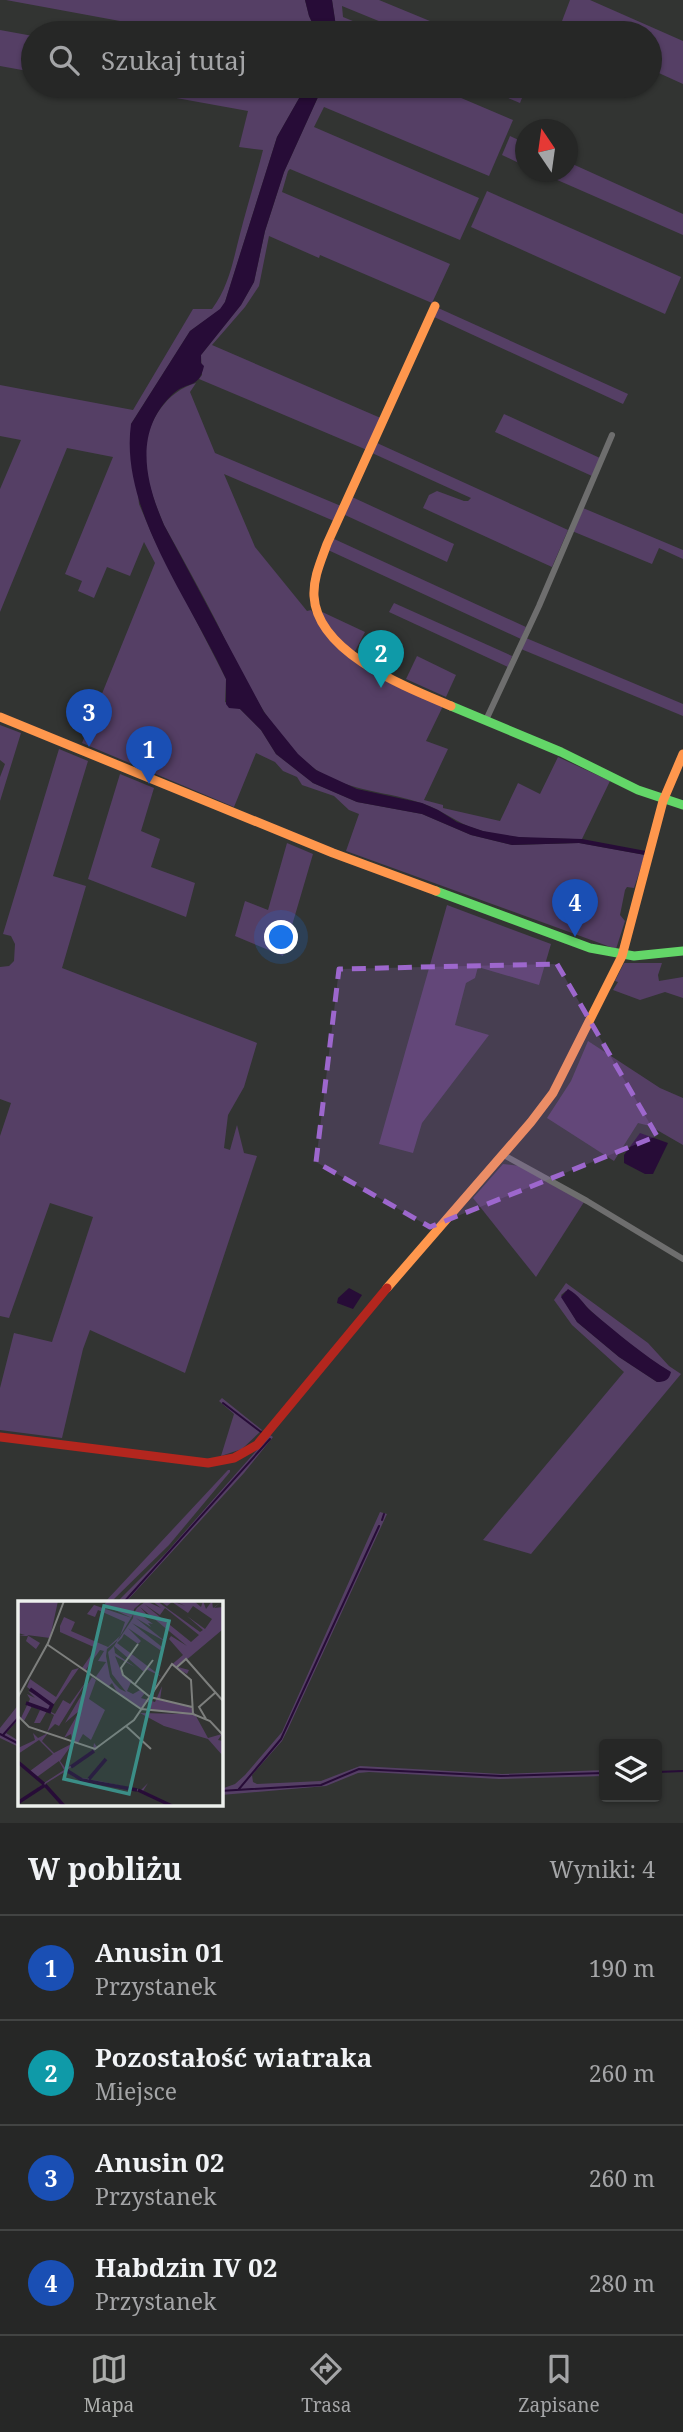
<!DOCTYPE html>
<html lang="pl">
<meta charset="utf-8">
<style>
:root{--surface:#262726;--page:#323332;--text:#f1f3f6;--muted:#a4a5a7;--line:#424443;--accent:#acaeac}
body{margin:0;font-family:"Noto Serif",serif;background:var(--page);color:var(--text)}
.controls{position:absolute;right:21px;bottom:21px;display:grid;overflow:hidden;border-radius:7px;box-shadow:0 2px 5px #0004}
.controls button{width:63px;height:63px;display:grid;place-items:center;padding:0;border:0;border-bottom:2px solid var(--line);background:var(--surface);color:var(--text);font:35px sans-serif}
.compass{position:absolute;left:515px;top:119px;width:63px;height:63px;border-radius:50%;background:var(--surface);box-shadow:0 2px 5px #0004;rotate:347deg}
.you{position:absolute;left:282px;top:938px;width:24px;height:24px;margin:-18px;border:5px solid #fff;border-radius:50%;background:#1a73e8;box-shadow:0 0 0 10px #1a73e833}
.badge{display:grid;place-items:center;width:46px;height:46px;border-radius:50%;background:var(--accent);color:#fff;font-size:23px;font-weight:700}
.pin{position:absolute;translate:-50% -58px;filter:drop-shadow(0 2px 4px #0008)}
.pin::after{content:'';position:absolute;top:37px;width:24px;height:21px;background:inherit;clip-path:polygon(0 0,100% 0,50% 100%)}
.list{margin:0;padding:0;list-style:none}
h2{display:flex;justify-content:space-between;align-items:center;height:91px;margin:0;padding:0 28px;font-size:30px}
h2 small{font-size:23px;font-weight:400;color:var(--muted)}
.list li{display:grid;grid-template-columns:46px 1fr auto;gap:21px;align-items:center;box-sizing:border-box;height:105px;padding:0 28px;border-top:2px solid var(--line)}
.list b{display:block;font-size:26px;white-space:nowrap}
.list p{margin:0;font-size:23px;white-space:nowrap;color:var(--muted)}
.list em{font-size:23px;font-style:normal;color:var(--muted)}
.icon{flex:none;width:38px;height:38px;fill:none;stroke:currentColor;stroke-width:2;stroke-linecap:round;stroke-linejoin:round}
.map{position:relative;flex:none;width:683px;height:1823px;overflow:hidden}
.search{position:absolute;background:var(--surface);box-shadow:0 2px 5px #0004;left:21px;right:21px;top:21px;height:77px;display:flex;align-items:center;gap:18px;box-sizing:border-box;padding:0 24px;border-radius:38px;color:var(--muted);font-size:26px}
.sheet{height:511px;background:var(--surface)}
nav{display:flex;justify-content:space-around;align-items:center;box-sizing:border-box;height:98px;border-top:2px solid var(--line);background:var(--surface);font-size:19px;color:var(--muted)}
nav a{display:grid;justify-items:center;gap:4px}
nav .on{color:var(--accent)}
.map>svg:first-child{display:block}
</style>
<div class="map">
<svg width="683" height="1823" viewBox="0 0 683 1823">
<rect width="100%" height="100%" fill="#323432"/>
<g fill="#553f65" fill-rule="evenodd">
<polygon points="6,0 305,0 309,16 317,33 185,33"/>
<polygon points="332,0 379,0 459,33 408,33 342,6 343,17 382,33 355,33 344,28 343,33 337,33"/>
<polygon points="570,0 590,0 683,41 683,84 650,69 650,33 570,33 559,29"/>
<polygon points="0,30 33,36 33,72 0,66"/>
<path d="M110 86H306L277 137 225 302 221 309 190 331 131 424 139 504 154 539 226 679 225 702 240 709 261 730 276 754 313 783 357 802 422 814 471 835 512 845 579 843 645 855 634 888 627 887 625 890 620 915 625 921 616 949 346 851 359 814 349 810 334 796 302 785 297 777 283 771 275 762 256 753 234 807 82 743 155 563 144 542 130 576 107 567 94 598 78 591 82 581 65 574 113 457 67 448 0 612V489L21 440 0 436V385L133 410 193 309H212C229 286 233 261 240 234 247 206 256 178 263 150L239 147 248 111Z"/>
<polygon points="323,86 433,86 513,120 489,176 324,107 314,127 479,198 460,240 290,169 288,171 282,192 450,264 432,303 320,255 319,258 269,236 259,286 245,307 212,345 383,419 367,450 199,379 202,375 201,355 241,305 254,282 265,231 284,172"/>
<polygon points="480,86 507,86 524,93 520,103"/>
<polygon points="510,136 525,143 525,166 502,155"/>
<polygon points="568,162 683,214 683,235 539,172 568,172"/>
<polygon points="487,191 681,277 665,314 471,227"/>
<polygon points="436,307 628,394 623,404 432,316"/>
<path d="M196 383 190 392 215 453 341 506 334 521 224 474 255 547 307 611 311 610 321 626 334 644 443 706 426 741 448 749 424 800 443 805V808L500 821 518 783 540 794 558 757 610 781 582 839C547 838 510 840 476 829 457 823 442 810 424 804 388 791 350 792 318 771 273 742 240 670 217 623 200 590 182 557 164 525 155 504 143 472 145 450 148 420 167 391 196 383Z"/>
<polygon points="504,414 600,458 592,476 495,432"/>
<polygon points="377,443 568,530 552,567 423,508 429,495 437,491 464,501 468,501 471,498 372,453"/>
<polygon points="352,497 454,544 447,562 345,515"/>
<polygon points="583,508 683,550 683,559 659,548 652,564 572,531"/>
<polygon points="332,538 526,627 521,639 328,550"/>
<polygon points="394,603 512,656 508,667 389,612"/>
<polygon points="318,610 365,632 354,653 326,626"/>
<polygon points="526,638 683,704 683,716 521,649"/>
<polygon points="417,656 456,675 446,697 406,679"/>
<polygon points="0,725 21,733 0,801 0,777 5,764 0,760"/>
<polygon points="59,749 88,761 53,876 86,886 62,968 257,1043 244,1087 228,1115 224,1148 230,1150 237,1125 244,1153 257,1156 185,1373 90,1330 83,1349 62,1438 0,1430 0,1388 14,1333 52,1342 93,1217 50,1203 9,1318 0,1316 0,1136 11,1103 0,1099 0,967 9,966 14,961 15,944 11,936 3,934"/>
<polygon points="120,774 154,788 141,831 160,839 151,867 195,883 186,917 88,879"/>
<polygon points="287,843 313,854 283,956 235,936 245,901 268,910"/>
<polygon points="447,905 551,944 539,985 478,967 475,978 466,983 455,1025 489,1035 422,1123 413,1153 379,1144"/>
<polygon points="624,963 662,963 658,975 659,981 683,977 683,998 665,992 640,1000 613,990 618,982 615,981"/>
<polygon points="588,1041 660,1088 683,1098 683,1145 650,1126 638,1123 614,1161 547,1118 571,1081"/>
<polygon points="503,1164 520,1166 584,1202 536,1277 473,1198"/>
<path d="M566 1283 648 1343 669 1366 681 1374 531 1554 483 1540 624 1372 572 1325 554 1300ZM566 1291C579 1294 581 1302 591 1311 615 1333 643 1355 670 1372L657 1382 619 1357 577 1322 561 1295Z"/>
<polygon points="222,1398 262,1430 242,1449 221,1456 234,1414 219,1401"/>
<polygon points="270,1435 273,1437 244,1473 126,1602 117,1602 166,1553"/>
<polygon points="228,1470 230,1470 230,1472 169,1545 111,1602 105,1602"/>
<polygon points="380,1512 387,1514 288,1729 282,1741 252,1775 253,1782 257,1784 321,1781 360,1766 502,1774 604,1770 604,1776 499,1779 369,1772 358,1773 326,1786 221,1795 221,1789 235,1784 245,1775 282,1732"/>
<polygon points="19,1704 19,1719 6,1733 19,1741 19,1747 0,1738 0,1728"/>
</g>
<g fill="#270c37">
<polygon points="305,0 332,0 337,33 317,33 309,16"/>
<path d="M306 86H323L284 172 265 231 254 282 241 305 201 355V363L204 366C199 389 188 381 174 393 133 430 145 481 164 525L264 712 298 754 316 770 357 789 422 803 438 810 457 822 483 831 519 837 582 839 646 851 645 855 579 843 512 845 471 835 422 814 357 802 313 783 276 754 261 730 240 709 229 708 226 704V679C192 603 119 510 131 424L190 331 220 309 225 302 277 137Z"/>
<polygon points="640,1133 668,1143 653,1174 645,1174 624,1163 624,1155"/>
<polygon points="349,1288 362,1295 353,1309 337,1303 338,1298"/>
<path d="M568 1289C579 1295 583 1304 592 1312 617 1333 643 1355 671 1372 669 1380 665 1382 657 1382L619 1357 577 1322 561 1297Z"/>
</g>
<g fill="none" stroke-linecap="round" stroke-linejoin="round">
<g stroke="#270c37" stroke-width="2">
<polyline points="223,1403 261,1432"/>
<polyline points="382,1520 384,1514"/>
<polyline points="124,1602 270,1439"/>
<polyline points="0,1734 19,1744"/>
<polyline points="3,1735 19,1717"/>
<polyline points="657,1772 683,1771"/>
<polyline points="239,1789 281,1739 379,1526"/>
<polyline points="220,1791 321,1785 359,1769 501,1776 604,1773"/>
</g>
<g stroke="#6e6e6e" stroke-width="6">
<polyline points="486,720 539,606 612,435"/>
<polyline points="502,1154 587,1201 683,1259"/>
</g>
<g stroke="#63d668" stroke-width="9">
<polyline points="451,706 561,752 638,790 683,805"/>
<polyline points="436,891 590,948 634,956 683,951"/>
</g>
<g stroke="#ff974d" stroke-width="9">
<path d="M435 306 327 544C321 561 313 578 314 596 317 653 406 687 451 706"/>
<polyline points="0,717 333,853 436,891"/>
<polyline points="387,1288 531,1122 553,1093 622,956 663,801 683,754"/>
</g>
<polyline stroke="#b3261e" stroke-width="9" points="0,1437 208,1463 234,1458 257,1445 387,1288"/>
</g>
<path fill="#9d67cd" fill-opacity="0.2" stroke="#9d67cd" stroke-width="5" stroke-dasharray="14 9" stroke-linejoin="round" d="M557 964 657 1136 430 1227 316 1162 339 969Z"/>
<g transform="translate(18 1601)">
<rect width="205" height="205" fill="#323432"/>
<path d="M0 0H40L32 37 9 34 22 42 18 48 24 53 8 40 10 35H0L7 34 0 32ZM89 0H125L116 8 115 17 101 38 89 48 88 55 92 76 96 82 102 88 108 91 94 73 90 51 96 45 97 52 117 66 97 55 105 75 114 79 109 90 115 93 122 89 127 92 123 97 137 101 144 85 142 99 173 106 190 137 204 133 200 139 205 140V155L190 138 146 125 122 112 168 113 129 109 132 102 128 100 124 108 100 93 94 82 90 86 77 77 88 61 80 60 86 50 82 49 67 70 64 67 78 47 42 31V25L46 16 57 21 53 30 90 46 102 35 107 21 80 9 77 16 69 13 76 4 114 17 86 4ZM128 0 143 7 134 0H139L182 31 185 29 169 15 187 28 194 18 175 5 170 12 154 1 149 5 142 0H154L167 5 157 0H176L183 6 185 0 188 8 194 0 195 7 203 1 196 7 205 6 204 29 160 66 171 69 169 73 153 64 145 71 165 54 151 38 153 35 169 45 122 6 131 16 119 11 135 23 130 22 133 26 118 17 148 41 114 22 144 46 142 49 110 27 123 40 120 43 106 33 104 37 99 42 144 76 128 68 126 71 96 45 119 7ZM126 3 142 14 147 7 181 34 173 41ZM61 67 31 110 37 113 45 99 52 103 72 75 41 125 37 123 29 131 36 114 29 110 22 122H16L22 109 14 105 6 120 3 117 12 98 9 93 17 97 10 90 23 96 9 86 12 78 38 96 54 69ZM74 76 78 79 71 98 87 109 73 139 65 133 60 142 54 140 53 133 46 137 62 109 47 122ZM15 132 20 137 30 132 24 140 36 152 55 142 42 160 48 168 75 149 76 142 80 147 49 169 57 176 70 178 89 156 71 179 81 180 123 189 130 182 125 190 155 205 125 191 64 179 56 176 48 170 27 183 47 205 26 184 0 202 25 183 0 160 12 170 35 153 21 139 0 153V147L17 139ZM41 160 46 169 26 182 19 176Z" fill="#553f65" fill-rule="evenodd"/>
<path fill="none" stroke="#270c37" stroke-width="3.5" d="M12 88 34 104 31 110M8 102 33 111M0 161 26 183M53 166 76 150M48 169 64 179 119 189M71 178 88 158M27 184 46 205M120 189 154 205M1 201 27 184"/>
<path fill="none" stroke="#7d7f7d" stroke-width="2" d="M120 43 103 67 105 74 132 96 174 106M30 44 123 108 175 113 192 120 205 134M159 66 168 58 205 100M117 83 135 59M0 96 30 42 46 0M0 115 11 126 77 148 116 119 154 63 173 79 175 113M188 118 181 106 198 91M108 125 133 148"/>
<path fill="#3b8e87" fill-opacity="0.15" stroke="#3b8e87" stroke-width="3.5" d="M86 5 151 20 111 193 46 178Z"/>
<rect width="205" height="205" fill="none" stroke="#edf0ed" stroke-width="3.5"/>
</g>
</svg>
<div class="controls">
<button><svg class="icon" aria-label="layers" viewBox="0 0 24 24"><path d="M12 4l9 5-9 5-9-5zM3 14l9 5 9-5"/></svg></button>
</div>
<svg class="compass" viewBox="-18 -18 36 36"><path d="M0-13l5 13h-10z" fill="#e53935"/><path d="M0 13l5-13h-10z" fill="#a4a5a7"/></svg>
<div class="you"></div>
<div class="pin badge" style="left:149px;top:784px;background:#1a4fb4">1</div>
<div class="pin badge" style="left:381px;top:688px;background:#0f9aa8">2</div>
<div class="pin badge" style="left:89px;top:747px;background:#1a4fb4">3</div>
<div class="pin badge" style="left:575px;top:937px;background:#1a4fb4">4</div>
<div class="search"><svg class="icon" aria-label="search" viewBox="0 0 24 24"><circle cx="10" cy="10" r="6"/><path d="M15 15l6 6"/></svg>Szukaj tutaj</div>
</div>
<section class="sheet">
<h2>W pobliżu<small>Wyniki: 4</small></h2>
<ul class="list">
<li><span class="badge" style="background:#1a4fb4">1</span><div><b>Anusin 01</b><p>Przystanek</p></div><em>190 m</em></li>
<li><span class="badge" style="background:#0f9aa8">2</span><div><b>Pozostałość wiatraka</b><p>Miejsce</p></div><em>260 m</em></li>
<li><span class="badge" style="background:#1a4fb4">3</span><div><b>Anusin 02</b><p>Przystanek</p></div><em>260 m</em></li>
<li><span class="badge" style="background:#1a4fb4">4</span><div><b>Habdzin IV 02</b><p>Przystanek</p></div><em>280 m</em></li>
</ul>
</section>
<nav>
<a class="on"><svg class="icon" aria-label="map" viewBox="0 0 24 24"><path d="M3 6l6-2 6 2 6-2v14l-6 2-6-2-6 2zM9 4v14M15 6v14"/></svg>Mapa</a>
<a><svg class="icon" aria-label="directions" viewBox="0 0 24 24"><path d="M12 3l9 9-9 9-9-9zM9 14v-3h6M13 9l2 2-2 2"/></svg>Trasa</a>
<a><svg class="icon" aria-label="saved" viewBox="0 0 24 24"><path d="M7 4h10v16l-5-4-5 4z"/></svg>Zapisane</a>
</nav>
